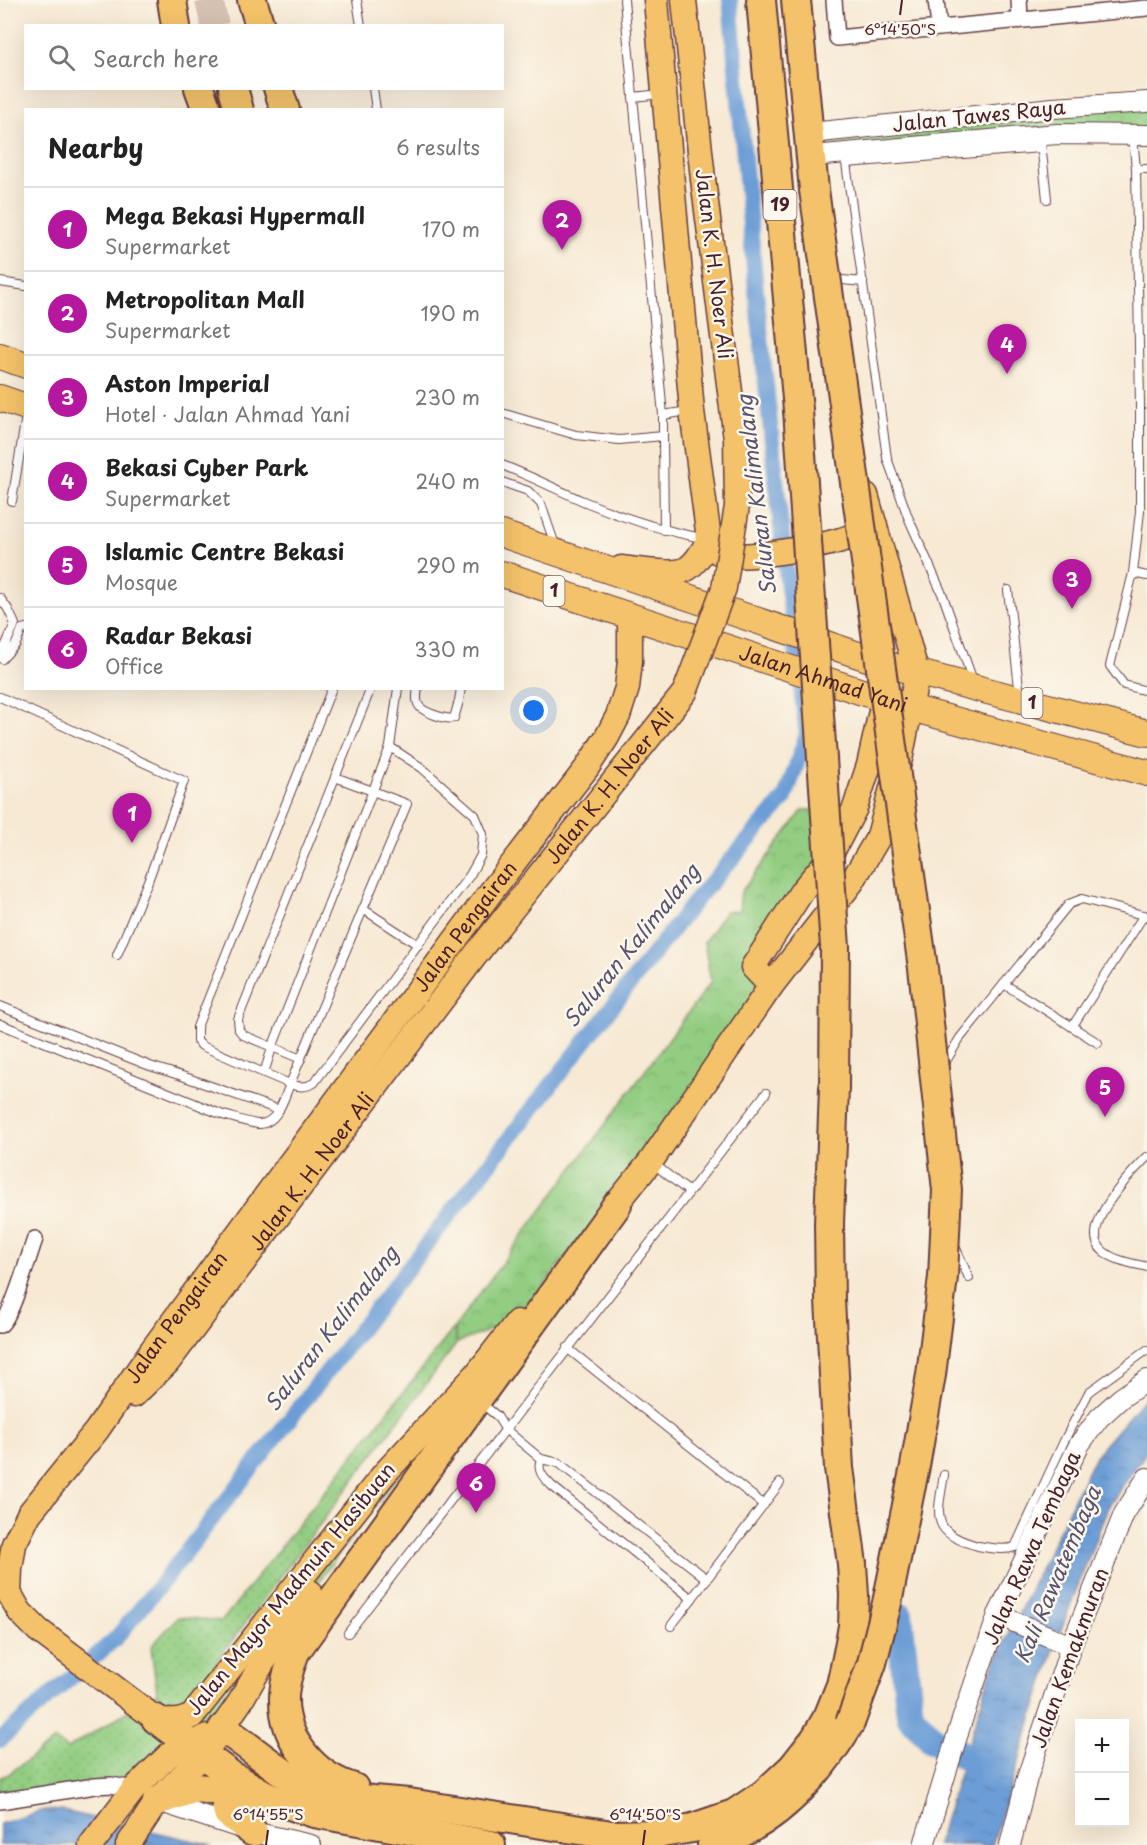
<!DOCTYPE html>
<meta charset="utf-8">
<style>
:root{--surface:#fff;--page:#f2f2f2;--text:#222;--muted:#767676;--line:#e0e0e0;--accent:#b5179e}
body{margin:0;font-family:"Playpen Sans",sans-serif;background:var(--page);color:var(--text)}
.controls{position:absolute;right:18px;bottom:18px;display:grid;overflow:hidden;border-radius:0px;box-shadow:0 6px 24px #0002}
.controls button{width:54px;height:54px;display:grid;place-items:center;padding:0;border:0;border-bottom:2px solid var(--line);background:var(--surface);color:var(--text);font:30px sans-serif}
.you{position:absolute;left:534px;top:711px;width:21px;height:21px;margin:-15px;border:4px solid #fff;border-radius:50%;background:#1a73e8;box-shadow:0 0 0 9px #1a73e833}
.badge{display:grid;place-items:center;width:39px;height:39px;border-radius:50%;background:var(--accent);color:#fff;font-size:20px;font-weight:700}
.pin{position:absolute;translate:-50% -50px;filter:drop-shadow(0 2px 3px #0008)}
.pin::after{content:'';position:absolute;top:32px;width:21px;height:18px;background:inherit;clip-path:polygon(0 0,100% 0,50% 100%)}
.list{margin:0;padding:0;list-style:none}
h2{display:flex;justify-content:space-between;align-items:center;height:78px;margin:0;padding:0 24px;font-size:26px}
h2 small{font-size:20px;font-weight:400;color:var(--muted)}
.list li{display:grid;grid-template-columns:39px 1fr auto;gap:18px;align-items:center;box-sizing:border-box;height:84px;padding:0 24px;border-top:2px solid var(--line)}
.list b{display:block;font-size:22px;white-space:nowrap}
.list p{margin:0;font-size:20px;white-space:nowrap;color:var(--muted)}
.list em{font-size:20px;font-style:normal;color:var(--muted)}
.icon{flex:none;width:33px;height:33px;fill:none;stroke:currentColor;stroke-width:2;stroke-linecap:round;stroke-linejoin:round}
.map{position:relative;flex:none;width:1147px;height:1845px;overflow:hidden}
.search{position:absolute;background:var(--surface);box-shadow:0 6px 24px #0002;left:24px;top:24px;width:480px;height:66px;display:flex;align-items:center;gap:15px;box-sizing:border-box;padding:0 21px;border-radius:0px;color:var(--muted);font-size:22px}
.panel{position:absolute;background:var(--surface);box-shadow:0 6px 24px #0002;left:24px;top:108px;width:480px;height:582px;border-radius:0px}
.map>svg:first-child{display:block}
</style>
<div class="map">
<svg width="1147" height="1845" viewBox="0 0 1147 1845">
<defs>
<pattern id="grass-dots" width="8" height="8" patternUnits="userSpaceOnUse" patternTransform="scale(1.5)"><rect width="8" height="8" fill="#92cd81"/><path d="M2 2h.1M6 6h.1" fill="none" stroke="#7fb070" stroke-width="1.8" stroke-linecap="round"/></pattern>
<pattern id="park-crowns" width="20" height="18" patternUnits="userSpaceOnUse" patternTransform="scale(1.5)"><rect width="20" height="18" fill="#92cd81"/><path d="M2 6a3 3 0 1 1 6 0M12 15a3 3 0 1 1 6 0" fill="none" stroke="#7fb070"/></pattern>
<pattern id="water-ripples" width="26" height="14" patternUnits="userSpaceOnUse" patternTransform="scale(1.5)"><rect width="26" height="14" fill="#6c9dd6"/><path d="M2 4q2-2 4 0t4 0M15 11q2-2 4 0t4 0" fill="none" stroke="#5b7fae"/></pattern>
</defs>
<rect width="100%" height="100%" fill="#fbf7ec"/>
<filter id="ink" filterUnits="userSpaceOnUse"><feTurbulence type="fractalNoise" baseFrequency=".0167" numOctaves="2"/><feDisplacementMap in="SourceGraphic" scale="12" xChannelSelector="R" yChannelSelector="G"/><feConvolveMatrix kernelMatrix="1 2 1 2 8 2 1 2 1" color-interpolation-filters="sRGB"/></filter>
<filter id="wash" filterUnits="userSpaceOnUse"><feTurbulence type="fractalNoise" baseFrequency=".008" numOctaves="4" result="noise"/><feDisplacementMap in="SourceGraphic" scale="24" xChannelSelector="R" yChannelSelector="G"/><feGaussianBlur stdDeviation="1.35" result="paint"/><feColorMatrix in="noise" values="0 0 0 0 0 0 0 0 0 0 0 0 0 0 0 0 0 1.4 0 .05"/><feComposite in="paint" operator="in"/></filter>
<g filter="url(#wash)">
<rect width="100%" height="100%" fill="#f7e9d3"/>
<g fill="url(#grass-dots)" stroke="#6e7656" stroke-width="1.5">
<polygon points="1147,102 1147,135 813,156 811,133"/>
<polygon points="454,1328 457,1343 216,1662 228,1672 409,1461 300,1606 240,1702 190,1742 156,1720 169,1755 134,1789 0,1801 0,1777 7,1775 55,1740 67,1749 157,1693 151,1647 178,1617 222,1621"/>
</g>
<polygon fill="url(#park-crowns)" stroke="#6e7656" stroke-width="1.5" points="803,810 825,810 828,860 753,967 771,986 519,1319 457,1343 454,1328 711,982 704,942 726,911 739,911 741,892"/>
<g fill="url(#water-ripples)" stroke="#5b5e80" stroke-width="1.5">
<polygon points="1147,1398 1147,1451 1108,1507 1056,1643 992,1845 937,1845 991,1671 1095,1456 1142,1401"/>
<polygon points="44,1810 63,1811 212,1845 0,1845 0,1824"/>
</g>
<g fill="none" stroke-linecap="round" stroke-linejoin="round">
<polyline stroke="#6c9dd6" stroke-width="16" points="0,1740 116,1638 165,1579 694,902 785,798 807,734 785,564 756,291 730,0"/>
<polyline stroke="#6c9dd6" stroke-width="28" points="899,1615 910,1715 932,1739 988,1768"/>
</g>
</g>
<g filter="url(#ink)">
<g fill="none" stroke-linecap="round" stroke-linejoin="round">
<polyline stroke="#d4c1b1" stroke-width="28" stroke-dasharray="28 14" stroke-linecap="butt" points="209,0 215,26"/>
<g stroke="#643d44" stroke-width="10">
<g id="service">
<polyline points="357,0 361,26"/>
<polyline points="373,88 376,110"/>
<polyline points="633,97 661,94"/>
<polyline points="1133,137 1136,169 1140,404 1140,511 1133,573 1110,666 1124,685 1147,691"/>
<polyline points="1041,143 1047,199"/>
<polyline points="1136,169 1147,169"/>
<polyline points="832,279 863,282"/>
<polyline points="0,282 26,286"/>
<polyline points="502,413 576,435 619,440 663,436 663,415 624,0"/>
<polyline points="663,415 688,411"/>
<polyline points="663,436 664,530"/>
<path d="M502 465C530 476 556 489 583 501 623 518 664 531 706 539"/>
<polyline points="502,482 528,491 541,504 556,548"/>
<polyline points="12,501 26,416"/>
<polyline points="1133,573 1147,576"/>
<polyline points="1008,590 1020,696"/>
<polyline points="0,598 8,609 15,624 0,658"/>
<polyline points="2,659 16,644 22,629 26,628"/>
<polyline points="973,681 943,596 908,517 887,458 846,163 1041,148"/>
<polyline points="332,688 197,1027 197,1041 202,1046 264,1073 272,1048 390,747"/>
<path d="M418 688C417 693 416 699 418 704 421 712 446 720 454 718L459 701 461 688"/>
<polyline points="0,697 184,781 148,881 117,955"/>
<polyline points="363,909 418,945"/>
<polyline points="1004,984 1098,1043"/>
<polyline points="0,1006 150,1066 182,1076 279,1110"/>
<path d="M0 1024 223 1115C232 1117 250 1124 260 1124 278 1123 284 1098 290 1084 299 1087 305 1088 314 1083L470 875 481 855 483 834 475 815 422 768 390 747 398 688"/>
<polyline points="1072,1027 1144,915"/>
<polyline points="301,1059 243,1035 239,1030 238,1019 371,688"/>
<polyline points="943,1066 960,1038 1069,904 1082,899 1147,916"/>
<polyline points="264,1073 290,1084 407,804 335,777"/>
<path d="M1147 1157C1131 1173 1077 1228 1103 1251 1115 1261 1132 1263 1147 1267"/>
<polyline points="654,1164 688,1191"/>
<polyline points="954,1244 969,1278"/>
<polyline points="567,1348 764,1505"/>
<polyline points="481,1403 497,1416 505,1429 541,1459 559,1463 707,1579"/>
<path d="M541 1459C536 1471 544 1478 552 1486L692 1599"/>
<path d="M944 1475C937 1517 930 1533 978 1546 989 1548 1004 1551 1015 1547L1065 1439 1089 1392 1147 1350"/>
<polyline points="671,1626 780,1483"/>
<polyline points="348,1633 766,1093"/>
</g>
</g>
<g stroke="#643d44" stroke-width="18">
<g id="minor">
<polyline points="834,0 837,38 1147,8"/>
<polyline points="936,0 939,27"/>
<polyline points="1019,0 1020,19"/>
<path d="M0 1325C11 1319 29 1255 35 1239"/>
<polyline points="0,1801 95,1786 111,1785 134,1789"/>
</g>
</g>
<g stroke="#643d44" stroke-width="22">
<g id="tertiary">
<polyline points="811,133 1053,108 1147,102"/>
<polyline points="813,156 1057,134 1147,135"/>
<polyline points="998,1615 1071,1646"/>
<polyline points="155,1800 253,1832 311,1845"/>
<polyline points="924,1845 961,1723 998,1615 1079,1445 1099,1418 1121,1398 1147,1380"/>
<polyline points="1010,1845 1027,1778 1071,1646 1124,1514 1147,1478"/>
</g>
</g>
<g stroke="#643d44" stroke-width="27">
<g id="primary">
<polyline points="684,0 703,179"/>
<path d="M713 545C715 547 716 551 718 552 734 563 821 546 841 540 853 537 864 530 875 525"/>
<path d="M621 568C638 570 666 575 682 571 694 567 704 550 709 539L692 411 656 0"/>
<polyline points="771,986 852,882 879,836 901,755 917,674 866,495"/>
<polyline points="605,1218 651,1161 771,986 753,967 802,891 828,860 855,808 869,765 883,702"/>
<path id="s1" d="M517 1322 476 1375 384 1474 192 1716C178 1723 170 1722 156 1719L38 1630 20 1612 9 1593 10 1569 14 1544 29 1514 97 1430 152 1350 487 897 586 769 607 737 618 716 627 688 630 661V616"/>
<path id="s2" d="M134 1395 167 1363 477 953"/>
<polyline points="91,1845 134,1789 169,1755 205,1737"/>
<polyline points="128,1845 157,1801 204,1754 240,1702 263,1662 310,1592"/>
</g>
</g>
<g stroke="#643d44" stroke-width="28">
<g id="trunk">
<polyline points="0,356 26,365"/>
<polyline points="0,398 26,407"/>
<polyline points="502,534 885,664 1147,733"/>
<path id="s3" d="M502 574 911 708 1147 773"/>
</g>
</g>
<g stroke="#643d44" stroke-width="32">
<g id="motorway">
<polyline points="172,0 176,26"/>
<polyline points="252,0 260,26"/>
<polyline points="761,0 798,410"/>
<polyline points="796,0 814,190"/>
<polyline points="199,88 207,110"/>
<polyline points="233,88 239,110"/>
<polyline points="278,88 285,110"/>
<polyline points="156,1719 232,1776 274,1800 314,1813 491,1845"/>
<polyline points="223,1728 289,1777 317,1790 337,1797 409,1803 612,1835 656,1834 693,1828 734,1814 764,1794 793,1767 815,1739 829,1715 841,1685 847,1658 853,1626 854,1595 852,1564"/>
<path d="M354 1788C315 1777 283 1740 284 1698 284 1682 290 1667 295 1652L617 1205"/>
<polyline points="157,1801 196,1788 240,1793"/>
<polyline points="253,1832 228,1813 226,1804 228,1796 240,1793 266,1798"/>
<path d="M712 1845C724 1840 736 1836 747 1830 792 1806 824 1766 850 1723"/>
</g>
</g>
<use href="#service" stroke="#fff" stroke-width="8"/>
<use href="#minor" stroke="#fff" stroke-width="15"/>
<use href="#tertiary" stroke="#fff" stroke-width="20"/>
<use href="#primary" stroke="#f3c26a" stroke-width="24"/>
<use href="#trunk" stroke="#f3c26a" stroke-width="26"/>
<use href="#motorway" stroke="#f3c26a" stroke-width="28"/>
<g stroke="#643d44" stroke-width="27" stroke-linecap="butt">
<g id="primary-bridge">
<path id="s4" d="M477 953 685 692 724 588 737 506 736 439 703 179"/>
</g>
</g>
<g stroke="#643d44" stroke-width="32" stroke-linecap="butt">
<g id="motorway-bridge">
<polyline points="814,190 923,968 947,1190 943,1277 931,1375 915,1466 887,1603 872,1663 850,1723"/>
<polyline points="798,410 835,947 834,1088 829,1223 830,1300 839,1468 852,1564"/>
</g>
</g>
<use href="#primary-bridge" stroke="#f3c26a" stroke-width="24"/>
<use href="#motorway-bridge" stroke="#f3c26a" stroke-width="28"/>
</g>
</g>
<path fill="none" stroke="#4a1f2b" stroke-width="2" d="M900 15 902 0M266 1845 268 1830M643 1845 645 1830"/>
<g text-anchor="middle" stroke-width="5" stroke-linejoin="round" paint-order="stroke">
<g fill="#fbf7ec" stroke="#7f6065" stroke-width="1.5">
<rect x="763.5" y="190" width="33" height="30" rx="4.5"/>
<rect x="543.5" y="576" width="21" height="30" rx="4.5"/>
<rect x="1021.5" y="688" width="21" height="30" rx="4.5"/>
</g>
<g font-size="18" font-weight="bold" fill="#4a1f2b">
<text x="780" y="211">19</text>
<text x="554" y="597">1</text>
<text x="1032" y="709">1</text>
</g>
<g font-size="20" fill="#4a1f2b" stroke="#fbf7ec">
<text transform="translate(979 116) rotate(-6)" y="7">Jalan Tawes Raya</text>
<text transform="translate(714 264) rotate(83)" y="7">Jalan K. H. Noer Ali</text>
<text dy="7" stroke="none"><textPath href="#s3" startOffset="338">Jalan Ahmad Yani</textPath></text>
<text dy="7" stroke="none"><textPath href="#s4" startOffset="213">Jalan K. H. Noer Ali</textPath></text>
<text dy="7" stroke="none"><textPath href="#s1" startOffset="1558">Jalan Pengairan</textPath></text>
<text dy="7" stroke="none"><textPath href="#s2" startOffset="286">Jalan K. H. Noer Ali</textPath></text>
<text dy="7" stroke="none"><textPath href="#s1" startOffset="1072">Jalan Pengairan</textPath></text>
<text transform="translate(1032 1548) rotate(-66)" y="7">Jalan Rawa Tembaga</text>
<text transform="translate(291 1589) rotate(-51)" y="7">Jalan Mayor Madmuin Hasibuan</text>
<text transform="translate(1070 1658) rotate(-70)" y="7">Jalan Kemakmuran</text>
</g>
<g font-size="21" font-style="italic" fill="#58516f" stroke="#fbf7ec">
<text transform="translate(757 495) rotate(-97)" y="7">Saluran Kalimalang</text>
<text transform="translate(632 946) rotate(-51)" y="7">Saluran Kalimalang</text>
<text transform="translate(332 1329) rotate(-52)" y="7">Saluran Kalimalang</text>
<text transform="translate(1058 1575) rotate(-67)" y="7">Kali Rawatembaga</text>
</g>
</g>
<g font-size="15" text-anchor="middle" fill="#4a1f2b" stroke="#fbf7ec" stroke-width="5" stroke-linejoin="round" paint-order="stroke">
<text x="900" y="35">6°14'50"S</text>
<text x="268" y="1820">6°14'55"S</text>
<text x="645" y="1820">6°14'50"S</text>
</g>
</svg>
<div class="controls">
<button>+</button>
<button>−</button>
</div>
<div class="you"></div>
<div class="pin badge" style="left:132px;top:843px">1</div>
<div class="pin badge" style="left:562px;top:250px">2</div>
<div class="pin badge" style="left:1072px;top:609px">3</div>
<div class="pin badge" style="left:1007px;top:374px">4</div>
<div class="pin badge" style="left:1105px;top:1117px">5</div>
<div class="pin badge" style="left:476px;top:1513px">6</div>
<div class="search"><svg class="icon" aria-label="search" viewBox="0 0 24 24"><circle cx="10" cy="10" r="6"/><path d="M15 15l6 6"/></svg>Search here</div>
<section class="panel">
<h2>Nearby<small>6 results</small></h2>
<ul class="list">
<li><span class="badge">1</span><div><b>Mega Bekasi Hypermall</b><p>Supermarket</p></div><em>170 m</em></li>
<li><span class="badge">2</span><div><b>Metropolitan Mall</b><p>Supermarket</p></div><em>190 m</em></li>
<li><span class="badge">3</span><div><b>Aston Imperial</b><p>Hotel · Jalan Ahmad Yani</p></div><em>230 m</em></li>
<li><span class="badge">4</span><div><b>Bekasi Cyber Park</b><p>Supermarket</p></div><em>240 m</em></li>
<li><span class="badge">5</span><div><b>Islamic Centre Bekasi</b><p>Mosque</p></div><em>290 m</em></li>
<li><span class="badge">6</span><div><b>Radar Bekasi</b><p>Office</p></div><em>330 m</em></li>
</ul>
</section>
</div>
